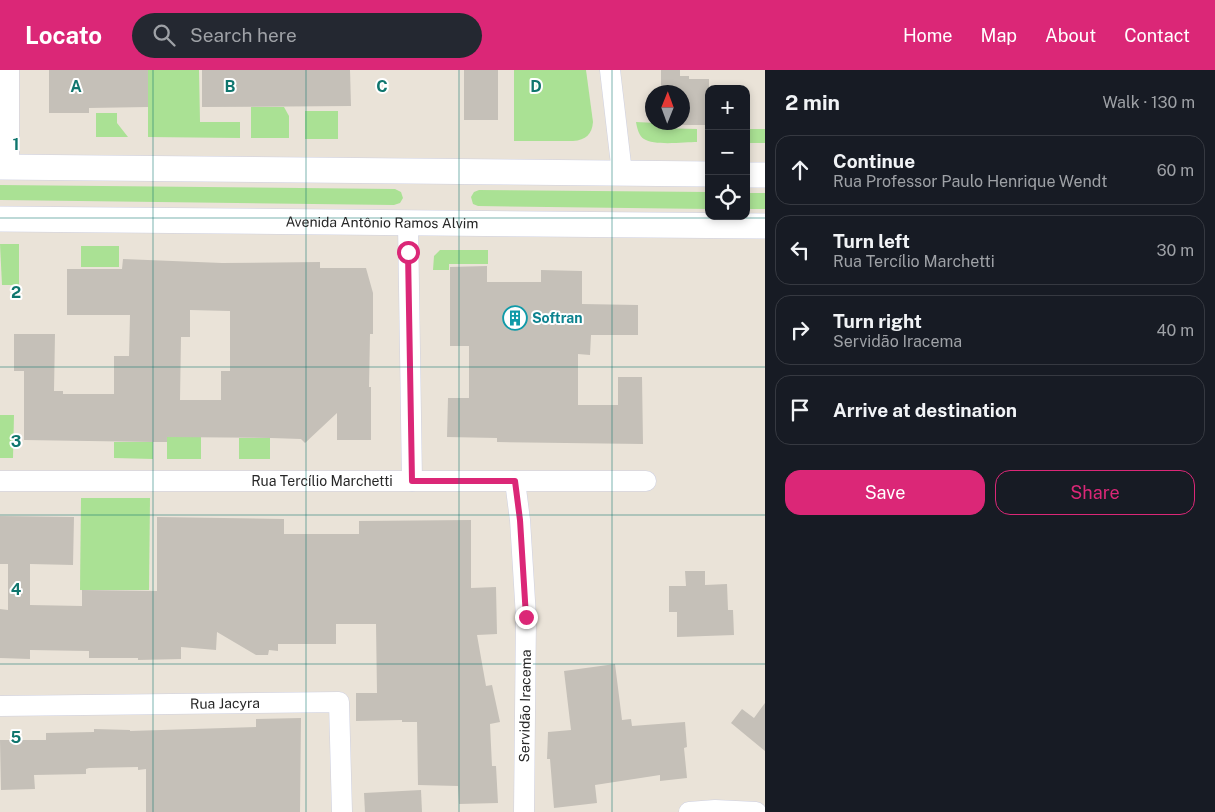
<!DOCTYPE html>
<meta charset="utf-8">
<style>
:root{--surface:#171b24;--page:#242831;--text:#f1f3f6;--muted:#9ea1a6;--line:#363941;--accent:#db2777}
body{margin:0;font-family:"Public Sans",sans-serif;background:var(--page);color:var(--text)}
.controls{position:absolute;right:15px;top:15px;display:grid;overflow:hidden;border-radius:10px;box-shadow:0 2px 8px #0003}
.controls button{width:45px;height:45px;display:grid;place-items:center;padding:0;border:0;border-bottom:1px solid var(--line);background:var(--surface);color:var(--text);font:25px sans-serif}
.compass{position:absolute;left:645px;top:15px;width:45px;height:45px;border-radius:50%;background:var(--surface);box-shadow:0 2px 8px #0003;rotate:1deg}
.stop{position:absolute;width:15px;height:15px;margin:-11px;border:4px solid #db2777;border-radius:50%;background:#fff}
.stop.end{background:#db2777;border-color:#fff;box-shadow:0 1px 5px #0008}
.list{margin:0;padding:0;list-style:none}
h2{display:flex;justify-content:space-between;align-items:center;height:65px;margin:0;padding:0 20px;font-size:21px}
h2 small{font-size:16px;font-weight:400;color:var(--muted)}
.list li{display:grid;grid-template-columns:32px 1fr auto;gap:15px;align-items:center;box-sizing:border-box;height:70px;margin:0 10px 10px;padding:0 10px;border:1px solid var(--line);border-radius:15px}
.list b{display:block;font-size:19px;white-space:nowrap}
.list p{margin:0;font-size:16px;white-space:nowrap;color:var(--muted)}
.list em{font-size:16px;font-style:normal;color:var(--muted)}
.actions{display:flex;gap:10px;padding:15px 20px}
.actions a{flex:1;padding:11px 0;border:1px solid var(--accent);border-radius:15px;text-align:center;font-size:18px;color:var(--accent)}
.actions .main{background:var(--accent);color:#fff}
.icon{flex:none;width:28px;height:28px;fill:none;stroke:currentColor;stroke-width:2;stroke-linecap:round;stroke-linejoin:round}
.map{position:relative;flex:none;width:765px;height:742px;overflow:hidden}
header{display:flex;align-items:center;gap:30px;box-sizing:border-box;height:70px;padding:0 25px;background:var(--accent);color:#fff}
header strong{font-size:24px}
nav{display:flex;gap:28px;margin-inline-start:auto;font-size:18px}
.search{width:350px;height:45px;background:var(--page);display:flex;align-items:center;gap:12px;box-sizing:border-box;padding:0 18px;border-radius:28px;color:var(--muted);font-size:19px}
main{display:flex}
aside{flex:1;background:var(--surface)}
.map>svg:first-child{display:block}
</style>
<header>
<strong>Locato</strong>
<div class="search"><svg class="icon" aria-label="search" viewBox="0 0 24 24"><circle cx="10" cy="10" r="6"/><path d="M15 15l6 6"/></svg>Search here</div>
<nav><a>Home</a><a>Map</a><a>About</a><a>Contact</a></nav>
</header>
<main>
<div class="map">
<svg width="765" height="742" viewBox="0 0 765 742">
<rect width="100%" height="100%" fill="#eae3d8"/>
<g fill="#aae194">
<polygon points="148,0 199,0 200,52 240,52 240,68 148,67"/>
<path d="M514 0H586L593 52C592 64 586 70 573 71H514Z"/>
<polygon points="251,37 284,37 289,46 289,68 251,68"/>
<rect x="305" y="41" width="33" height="28"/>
<polygon points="96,43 117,43 117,53 128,67 96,67"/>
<path d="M636 52 656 53 657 58 697 59V72C685 72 654 76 644 69 639 66 637 58 636 52Z"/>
<rect x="746" y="59" width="19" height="14"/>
<polygon points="0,115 395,119 401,122 403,128 400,133 394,135 1,130 0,130"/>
<polygon points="479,120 709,122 709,139 478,136 473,134 471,127 474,122"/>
<rect x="746" y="123" width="19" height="16"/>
<polygon points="0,174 19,174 19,215 2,215"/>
<rect x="81" y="176" width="38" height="21"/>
<polygon points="440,180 488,180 488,194 449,194 449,200 433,200 434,186"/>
<polygon points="0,345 14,345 13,388 0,388"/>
<rect x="167" y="367" width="34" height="22"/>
<rect x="239" y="368" width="31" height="21"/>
<polygon points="114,372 153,372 153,389 114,388"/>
<polygon points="81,428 150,428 149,520 80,520"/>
</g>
<g fill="#c5c0b8" fill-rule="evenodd">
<polygon points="49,0 148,0 148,37 89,38 89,43 49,43"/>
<polygon points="202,0 350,0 351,36 202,37"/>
<rect x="464" y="0" width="34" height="50"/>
<polygon points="661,0 680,0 680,6 689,6 689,9 709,9 709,55 661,55 661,52 682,52 682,22 661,22"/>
<path d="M123 189 222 193 320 192V198H366L373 223V264H370L369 317H371V370H337V343L305 373 301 369 271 368 167 367V372H153L24 370V301H14V264H55L54 321H63V324H114V286H129L130 245H67V199H122ZM190 240 230 241V301H221V330H180L181 267H190Z"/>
<polygon points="487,196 487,212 541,212 541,200 582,201 582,234 638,235 638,265 591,265 590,285 578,284 578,335 618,335 618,307 642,307 643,374 497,372 497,368 447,367 448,328 469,328 469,276 450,276 450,197"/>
<polygon points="0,446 74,447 73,495 30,494 30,535 82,536 82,520 157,521 157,447 284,449 284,464 359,464 359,451 471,450 471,518 496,517 497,564 477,565 486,616 492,615 500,652 490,654 492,696 496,696 498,733 459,734 458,716 418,715 417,652 402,652 402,650 356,651 356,623 377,623 376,554 336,554 336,574 278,574 278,581 269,580 268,585 256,585 217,562 216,580 181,577 181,589 138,590 138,588 89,588 89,581 30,580 30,589 0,588 0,539 8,540 8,494 0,494"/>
<polygon points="685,501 705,501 705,515 727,514 728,540 733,540 734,565 677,567 677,542 669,542 669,516 686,516"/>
<polygon points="615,594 622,650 631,649 632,656 685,652 687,677 684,678 687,708 660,711 660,705 595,715 597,733 554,738 550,689 547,689 548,662 571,660 564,601"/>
<polygon points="765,633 765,681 731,653 742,639 754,648"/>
<polygon points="301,648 300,742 146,742 146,699 138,700 138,697 89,698 86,699 86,704 34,705 35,719 1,720 0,670 46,670 46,663 94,662 94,659 130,660 130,661 256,657 256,649"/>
<polygon points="421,720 422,742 365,742 364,723"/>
</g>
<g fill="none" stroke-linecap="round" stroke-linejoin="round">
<g stroke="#ced0e1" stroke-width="21">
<g id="minor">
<polyline points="9,0 9,97"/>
<polyline points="610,0 622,103"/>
<polyline points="408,153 412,411"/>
<path id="s1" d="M0 411H646"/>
<polyline points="515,411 520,450 526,547 524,742"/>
<path id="s2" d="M0 636 339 632 342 742"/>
<polyline points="689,742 715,740 756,742"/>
</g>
</g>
<g stroke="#ced0e1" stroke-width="26">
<g id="tertiary">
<polyline points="0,97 709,104"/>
<polyline points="746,105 765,105"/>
<path id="s3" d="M0 149 765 156"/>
</g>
</g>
<use href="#minor" stroke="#fff" stroke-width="20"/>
<use href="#tertiary" stroke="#fff" stroke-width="25"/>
</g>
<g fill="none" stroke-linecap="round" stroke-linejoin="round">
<polyline stroke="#db2777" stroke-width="6" points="408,182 412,411 515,411 520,450 526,547"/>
</g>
<path fill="none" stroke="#0f766e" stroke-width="1" stroke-opacity="0.55" d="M153 0V742M306 0V742M459 0V742M612 0V742M0 148H765M0 297H765M0 445H765M0 594H765"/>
<defs>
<g id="building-ring" transform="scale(1.25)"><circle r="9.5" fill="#fff" stroke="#0f9aa8" stroke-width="1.5"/><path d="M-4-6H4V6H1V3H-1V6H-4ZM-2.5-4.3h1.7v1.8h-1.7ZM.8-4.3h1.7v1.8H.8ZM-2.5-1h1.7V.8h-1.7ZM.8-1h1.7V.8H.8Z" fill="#0f9aa8"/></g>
</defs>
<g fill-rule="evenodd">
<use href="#building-ring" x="515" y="248"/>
</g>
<g text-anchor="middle" stroke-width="4" stroke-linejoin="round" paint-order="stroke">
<g font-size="14" fill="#272727" stroke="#fff">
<text dy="5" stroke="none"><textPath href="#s3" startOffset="382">Avenida Antônio Ramos Alvim</textPath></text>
<text dy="5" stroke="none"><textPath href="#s1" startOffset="322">Rua Tercílio Marchetti</textPath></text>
<text dy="5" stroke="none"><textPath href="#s2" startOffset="225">Rua Jacyra</textPath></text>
<text transform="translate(525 636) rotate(-89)" y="5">Servidão Iracema</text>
</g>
<g font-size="14" font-weight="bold" fill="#0d838f" stroke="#fff" text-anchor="start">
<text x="532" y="253">Softran</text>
</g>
</g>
<g font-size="16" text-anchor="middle" font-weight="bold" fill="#0f766e" stroke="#fff" stroke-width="4" stroke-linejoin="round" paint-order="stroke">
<text x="76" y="22">A</text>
<text x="230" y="22">B</text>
<text x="382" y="22">C</text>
<text x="536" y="22">D</text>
<text x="16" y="80">1</text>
<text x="16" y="228">2</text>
<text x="16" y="377">3</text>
<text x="16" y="525">4</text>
<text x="16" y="673">5</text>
</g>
</svg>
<div class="controls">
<button>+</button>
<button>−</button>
<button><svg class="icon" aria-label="locate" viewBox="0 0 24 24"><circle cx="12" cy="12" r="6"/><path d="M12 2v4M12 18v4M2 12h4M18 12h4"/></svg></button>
</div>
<svg class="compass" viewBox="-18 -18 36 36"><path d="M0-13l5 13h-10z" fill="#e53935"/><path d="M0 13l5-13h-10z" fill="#9ea1a6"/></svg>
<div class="stop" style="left:408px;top:182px"></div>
<div class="stop end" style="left:526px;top:547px"></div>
</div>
<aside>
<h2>2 min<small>Walk · 130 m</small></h2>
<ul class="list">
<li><svg class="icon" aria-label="ahead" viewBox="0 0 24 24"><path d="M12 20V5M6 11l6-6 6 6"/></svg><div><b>Continue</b><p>Rua Professor Paulo Henrique Wendt</p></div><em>60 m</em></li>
<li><svg class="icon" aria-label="left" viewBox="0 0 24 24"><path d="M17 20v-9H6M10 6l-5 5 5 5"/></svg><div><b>Turn left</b><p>Rua Tercílio Marchetti</p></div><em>30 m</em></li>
<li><svg class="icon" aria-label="right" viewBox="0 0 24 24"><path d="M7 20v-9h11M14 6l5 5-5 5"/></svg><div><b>Turn right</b><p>Servidão Iracema</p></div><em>40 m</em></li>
<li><svg class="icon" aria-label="arrive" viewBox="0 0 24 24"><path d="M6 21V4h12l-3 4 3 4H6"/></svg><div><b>Arrive at destination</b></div></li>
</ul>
<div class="actions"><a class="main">Save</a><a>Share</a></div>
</aside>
</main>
